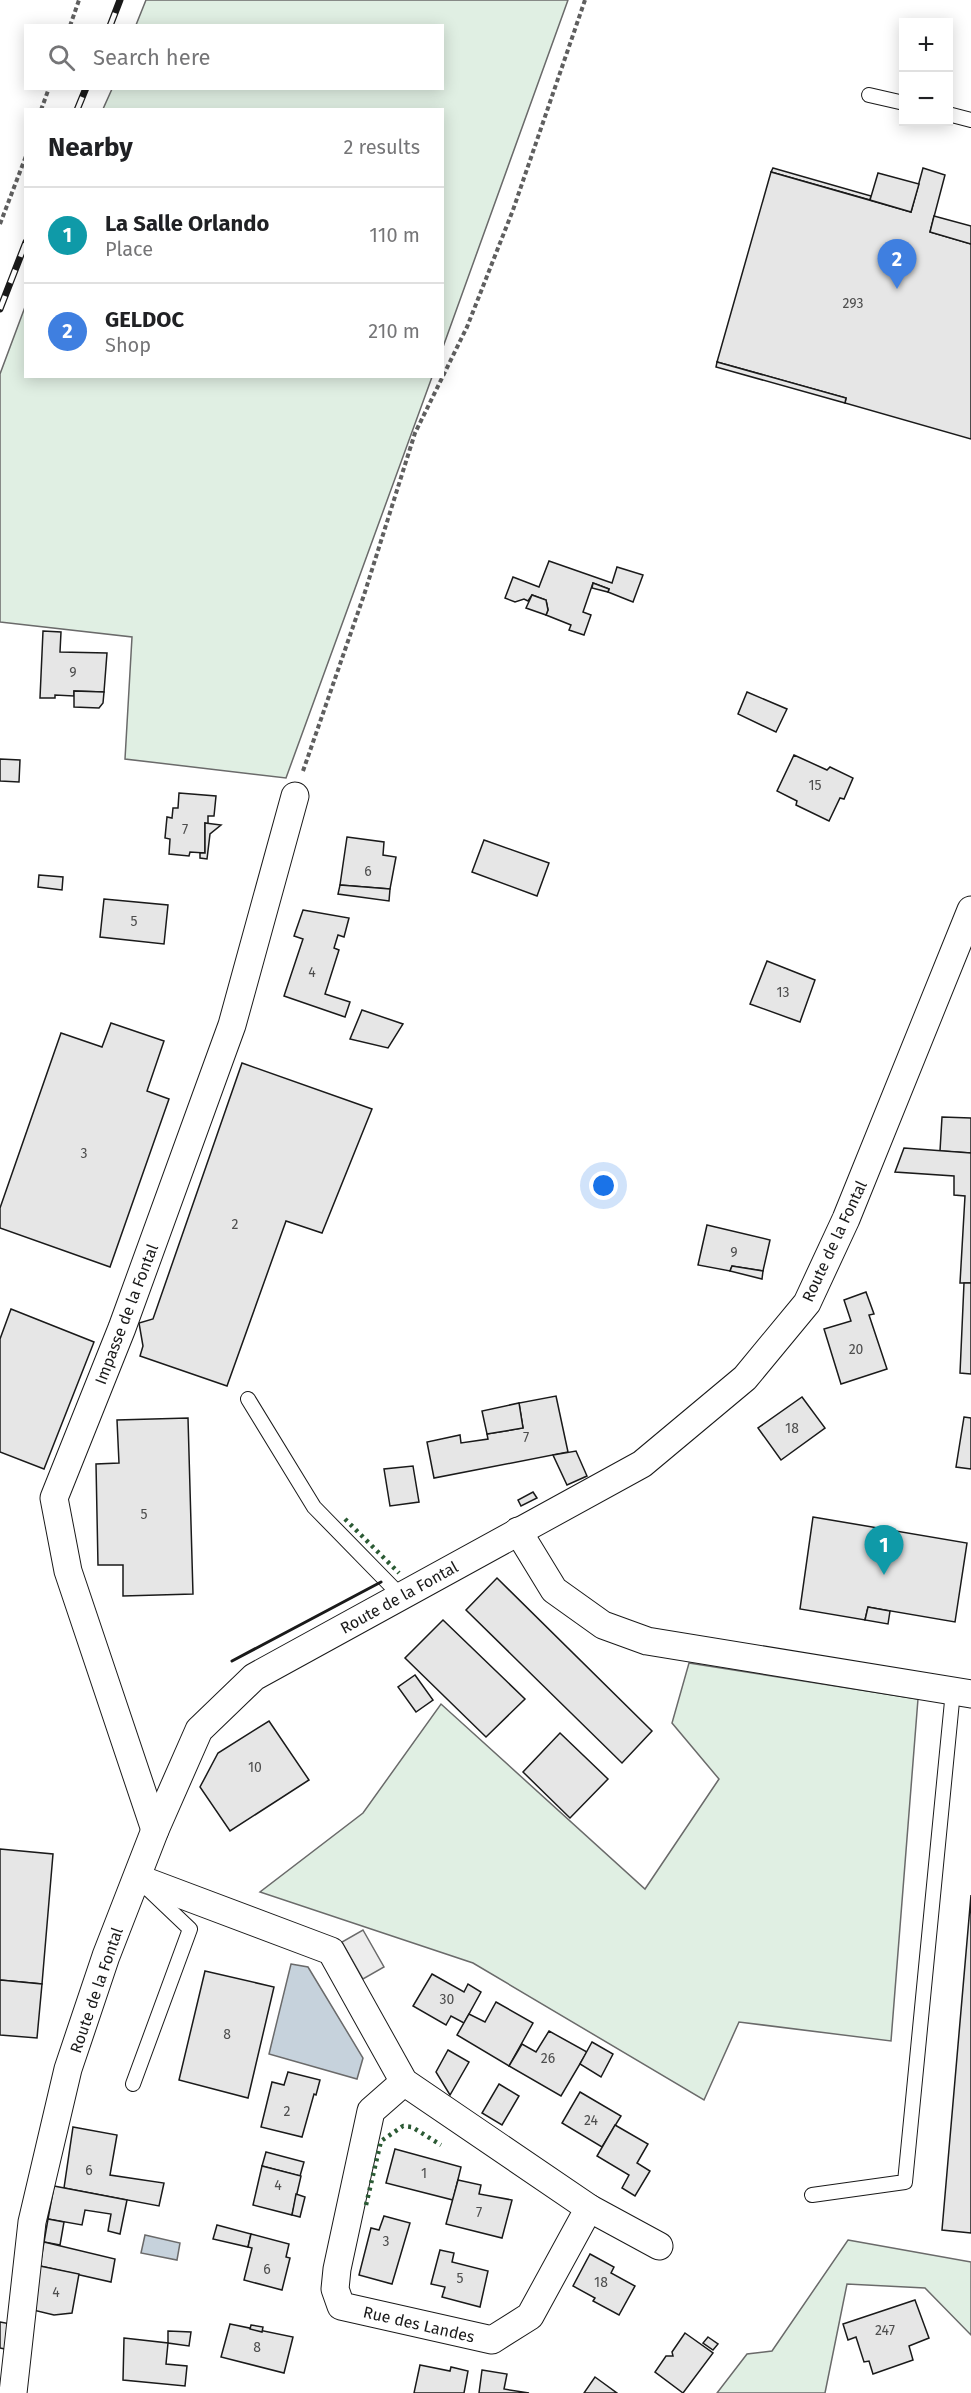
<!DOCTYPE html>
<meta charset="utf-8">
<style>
:root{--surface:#fff;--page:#f2f2f2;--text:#202124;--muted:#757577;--line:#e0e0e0;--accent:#c62828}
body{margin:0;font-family:"Fira Sans",sans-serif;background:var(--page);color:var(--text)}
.controls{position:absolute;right:18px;top:18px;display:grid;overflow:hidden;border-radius:0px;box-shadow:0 3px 15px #0003}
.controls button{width:54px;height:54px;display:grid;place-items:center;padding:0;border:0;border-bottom:2px solid var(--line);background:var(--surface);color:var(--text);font:30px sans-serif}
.you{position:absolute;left:604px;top:1186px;width:21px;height:21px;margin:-15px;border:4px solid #fff;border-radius:50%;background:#1a73e8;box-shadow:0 0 0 9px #1a73e833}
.badge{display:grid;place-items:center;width:39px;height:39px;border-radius:50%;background:var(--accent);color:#fff;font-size:20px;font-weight:700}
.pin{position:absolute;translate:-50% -50px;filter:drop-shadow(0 2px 3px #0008)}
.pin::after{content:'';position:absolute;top:32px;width:21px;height:18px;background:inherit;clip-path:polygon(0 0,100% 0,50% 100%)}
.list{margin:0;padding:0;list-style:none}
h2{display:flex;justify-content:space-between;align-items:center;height:78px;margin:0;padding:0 24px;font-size:26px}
h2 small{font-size:20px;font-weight:400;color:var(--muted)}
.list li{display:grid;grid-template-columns:39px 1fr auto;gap:18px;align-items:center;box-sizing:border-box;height:96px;padding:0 24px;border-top:2px solid var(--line)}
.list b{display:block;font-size:22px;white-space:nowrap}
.list p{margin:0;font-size:20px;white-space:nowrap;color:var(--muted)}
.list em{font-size:20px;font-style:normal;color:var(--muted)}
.icon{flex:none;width:33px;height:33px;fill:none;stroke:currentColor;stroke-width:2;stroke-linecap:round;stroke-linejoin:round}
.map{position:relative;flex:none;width:971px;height:2393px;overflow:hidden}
.search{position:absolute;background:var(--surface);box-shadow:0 3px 15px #0003;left:24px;top:24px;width:420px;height:66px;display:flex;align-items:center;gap:15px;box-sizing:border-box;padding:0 21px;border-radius:0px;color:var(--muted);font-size:22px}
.panel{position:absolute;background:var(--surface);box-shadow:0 3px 15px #0003;left:24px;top:108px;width:420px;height:270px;border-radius:0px}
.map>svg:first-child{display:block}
</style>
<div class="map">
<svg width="971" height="2393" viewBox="0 0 971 2393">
<rect width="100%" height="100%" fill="#fff"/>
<g fill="#e0efe3" stroke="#6a6a6a" stroke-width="1.5">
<polygon points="146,0 568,0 443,347 442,110 103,109 112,89 442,88 442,26 136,25"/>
<polygon points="25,307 26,376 432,377 286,778 125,759 132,637 0,622 0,374"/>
<polygon points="689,1663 918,1699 891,2041 739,2022 704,2100 473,1963 260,1892 363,1813 441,1704 645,1889 719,1779 672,1723"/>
<polygon points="848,2240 971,2262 971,2335 925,2288 847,2284 825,2393 717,2393 747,2354 772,2351"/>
</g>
<polygon fill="#ededed" stroke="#6a6a6a" stroke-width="1.5" points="363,1930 384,1967 363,1979 342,1942"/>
<g fill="#c6d2dc" stroke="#6a6a6a" stroke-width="1.5">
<polygon points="291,1964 308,1967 363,2058 357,2079 269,2054"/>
<polygon points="145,2235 180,2243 177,2260 141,2253"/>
</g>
<g fill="#e6e6e6" stroke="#1a1a1a" stroke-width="1.5">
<polygon points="773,168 871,196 870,200 771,172"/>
<polygon points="923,168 945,175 930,232 971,244 971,439 845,403 846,398 717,362 771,172 911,212"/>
<polygon points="878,173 919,184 911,212 870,200"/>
<polygon points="934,216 971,226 971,244 930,232"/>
<polygon points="717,362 846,398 845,403 716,367"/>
<polygon points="549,561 612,583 617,567 643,575 633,602 608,592 609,589 593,583 583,612 591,615 584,635 569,630 571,625 546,615 548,610 546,600 532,595 528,601 524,599 515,602 505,598 513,577 539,587"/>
<polygon points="593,583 609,589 608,592 592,588"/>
<polygon points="532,595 546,600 548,610 546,615 526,608"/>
<polygon points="43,631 61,632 60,652 107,653 104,692 74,691 74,696 55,695 55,698 40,698"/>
<polygon points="74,691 104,692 103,703 99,708 74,707"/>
<polygon points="747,692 787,709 776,732 738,714"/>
<polygon points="794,755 827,770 830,767 853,778 844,799 840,798 829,821 796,805 797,801 777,791"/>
<polygon points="0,759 20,760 19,782 0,781"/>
<polygon points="179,793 216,796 214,816 208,816 208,824 205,823 205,853 190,852 189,856 169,854 170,839 165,838 167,817 172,818 173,808 178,808"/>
<polygon points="205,823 221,825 210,834 207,859 200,858 200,853 205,853"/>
<polygon points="347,837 384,842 383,855 396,857 390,889 340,885"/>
<polygon points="484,840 549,863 537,896 472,872"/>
<polygon points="39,875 63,877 62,890 38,887"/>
<polygon points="340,885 390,889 389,901 338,894"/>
<polygon points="104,899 168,905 164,944 100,937"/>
<polygon points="303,910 349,918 344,937 338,935 334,948 339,950 325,994 350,1002 345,1017 284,996 303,939 294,936"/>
<polygon points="767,961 815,980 800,1022 750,1004"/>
<polygon points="362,1010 403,1024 388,1048 350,1039"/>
<polygon points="111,1023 164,1041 147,1091 169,1099 110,1267 0,1228 0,1208 61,1033 102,1047"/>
<polygon points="242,1063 372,1109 322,1233 286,1221 227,1386 140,1356 143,1346 139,1323 153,1319"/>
<polygon points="942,1117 971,1118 971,1153 940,1151"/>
<polygon points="904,1148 971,1153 971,1283 960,1283 965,1196 954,1195 954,1176 895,1172"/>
<polygon points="707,1225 770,1240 763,1271 732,1266 730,1271 698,1265"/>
<polygon points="732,1266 763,1271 762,1279 730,1271"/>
<polygon points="964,1283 971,1283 971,1374 960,1373"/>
<polygon points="866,1292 874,1314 869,1315 887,1369 841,1384 824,1329 851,1321 844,1300"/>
<polygon points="11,1309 94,1342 44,1469 0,1452 0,1339"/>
<polygon points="556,1396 568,1452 434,1478 427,1442 460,1435 461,1443 488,1439 487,1434 523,1428 519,1403"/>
<polygon points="802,1397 825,1428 781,1460 758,1428"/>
<polygon points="519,1403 523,1428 487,1434 482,1411"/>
<polygon points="964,1417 971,1418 971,1469 956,1467"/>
<polygon points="188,1418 193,1594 123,1596 123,1565 98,1565 96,1464 119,1463 117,1420"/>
<polygon points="576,1451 587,1476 567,1485 553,1455"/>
<polygon points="413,1466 419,1502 390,1506 384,1469"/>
<polygon points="533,1492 537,1498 521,1506 518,1500"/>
<polygon points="813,1517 967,1543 955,1622 868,1607 865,1620 800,1609"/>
<polygon points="497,1578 652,1731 622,1763 466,1610"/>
<polygon points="868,1607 890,1611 888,1624 865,1620"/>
<polygon points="443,1620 525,1699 486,1737 405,1658"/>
<polygon points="415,1675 433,1700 416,1712 398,1687"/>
<polygon points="269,1721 309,1780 230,1831 200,1787 218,1753"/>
<polygon points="560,1733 608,1779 570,1818 523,1772"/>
<polygon points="0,1849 53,1854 42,1984 0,1980"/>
<polygon points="971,1895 971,2233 942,2230"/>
<polygon points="205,1971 274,1987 248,2098 179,2080"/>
<polygon points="432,1974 464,1992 468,1984 481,1992 464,2023 451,2016 446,2025 413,2006"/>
<polygon points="0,1980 42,1984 37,2038 0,2035"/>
<polygon points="496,2002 533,2023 509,2066 457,2035 469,2014 485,2022"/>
<polygon points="549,2031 587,2052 561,2096 509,2066 522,2044 536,2052"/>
<polygon points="592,2042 613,2054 601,2077 580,2064"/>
<polygon points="448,2050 469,2062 450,2095 436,2072"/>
<polygon points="288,2072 320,2080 316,2095 314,2094 302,2137 261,2127 272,2082 284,2085"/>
<polygon points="499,2084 519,2096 502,2125 482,2113"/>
<polygon points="580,2092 621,2116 602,2147 562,2123"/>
<polygon points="615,2125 648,2144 637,2163 650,2171 635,2196 622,2188 629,2175 597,2156"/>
<polygon points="73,2127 117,2135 110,2175 164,2183 159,2206 64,2188"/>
<polygon points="395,2149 461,2167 453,2200 386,2183"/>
<polygon points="266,2152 304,2162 300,2176 262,2166"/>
<polygon points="262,2166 301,2176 292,2215 253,2205"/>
<polygon points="458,2180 481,2185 479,2194 512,2200 502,2238 446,2224"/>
<polygon points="54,2186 127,2200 120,2234 108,2231 111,2214 85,2210 82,2225 48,2219"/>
<polygon points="296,2194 305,2197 300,2217 292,2215"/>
<polygon points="384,2216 410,2223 392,2284 359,2275 371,2228 379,2230"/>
<polygon points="48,2219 64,2222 60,2245 44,2242"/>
<polygon points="217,2225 251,2234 248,2247 213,2239"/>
<polygon points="251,2234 289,2244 286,2257 290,2258 282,2290 244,2280 252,2248 248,2247"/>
<polygon points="44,2242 115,2259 111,2282 40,2266"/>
<polygon points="440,2250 454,2253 452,2262 488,2271 480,2307 442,2297 445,2287 431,2284"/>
<polygon points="590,2254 614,2267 611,2273 635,2286 619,2315 593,2301 595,2298 573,2286"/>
<polygon points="40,2266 79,2274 72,2313 54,2315 33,2310"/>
<polygon points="915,2300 929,2338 909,2346 913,2360 873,2374 869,2361 864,2362 856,2337 848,2340 843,2324"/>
<polygon points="0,2322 11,2324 5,2349 0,2348"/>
<polygon points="230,2324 293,2337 284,2373 221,2357"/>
<polygon points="251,2325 263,2327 262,2332 250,2329"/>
<polygon points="168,2331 191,2332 189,2346 168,2343"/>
<polygon points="685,2333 713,2353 683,2393 655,2372 666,2356 673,2356 672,2352"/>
<polygon points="708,2337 718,2344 713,2350 703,2343"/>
<polygon points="124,2338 168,2343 166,2364 187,2366 185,2386 123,2380"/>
<polygon points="420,2365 450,2371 451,2367 468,2371 464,2393 414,2393"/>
<polygon points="482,2370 507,2374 504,2389 529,2393 479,2393"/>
<polygon points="595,2377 617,2393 584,2393"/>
</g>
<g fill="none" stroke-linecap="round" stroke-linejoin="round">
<g stroke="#1a1a1a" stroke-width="16">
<g id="service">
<polyline points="869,95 904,103"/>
<polyline points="948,114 971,120"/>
<polyline points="248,1399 314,1507 401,1596"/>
<polyline points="133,2084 190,1929 149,1890"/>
<polyline points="812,2195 905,2182 953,1691"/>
</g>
</g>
<g stroke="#1a1a1a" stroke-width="29">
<g id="minor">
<polyline points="518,1531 554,1590 603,1625 647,1641 971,1694"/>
<polyline points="155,1830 68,1571 54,1498 122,1328 232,1025 295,796"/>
<polyline points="137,1878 331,1951 404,2082 589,2208 530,2316 492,2340 341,2306 335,2289 337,2269 371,2111 404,2082"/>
<polyline points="589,2208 659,2246"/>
<polyline points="13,2393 32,2222 68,2069 106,1956 155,1830 199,1730 254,1677 642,1464 745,1378 807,1303 846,1219 971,910"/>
</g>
</g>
<g stroke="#5f5f5f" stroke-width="4" stroke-dasharray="4.5 3" stroke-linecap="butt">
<polyline points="70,26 79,0"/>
<polyline points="41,110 49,88"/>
<polyline points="0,224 26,156"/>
<polyline points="303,771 364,595 415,433 467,327 513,210 585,0"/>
</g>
<use href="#service" stroke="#fff" stroke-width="14"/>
<use href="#minor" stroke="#fff" stroke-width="27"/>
<g stroke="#1a1a1a" stroke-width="7">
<g id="rail">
<polyline points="110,26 120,0"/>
<polyline points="77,110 86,88"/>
<polyline points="0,309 26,242"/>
</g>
</g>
<use href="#rail" stroke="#fff" stroke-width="4.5" stroke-dasharray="14" stroke-linecap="butt"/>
<g stroke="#2b5a34" stroke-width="4.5" stroke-dasharray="3 4.5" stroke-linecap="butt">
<polyline points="345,1519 399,1573"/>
<polyline points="366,2205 381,2141 403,2126 412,2127 441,2145"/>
</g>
<polyline stroke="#1a1a1a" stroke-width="3" points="232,1661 381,1582"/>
</g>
<g text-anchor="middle" stroke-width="4.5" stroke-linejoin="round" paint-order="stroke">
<g font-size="14" fill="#4d4d4d">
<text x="853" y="308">293</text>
<text x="73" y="677">9</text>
<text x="815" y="790">15</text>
<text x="185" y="834">7</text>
<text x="368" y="876">6</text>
<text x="134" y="926">5</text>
<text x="312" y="977">4</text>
<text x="783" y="997">13</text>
<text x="84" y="1158">3</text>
<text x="235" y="1229">2</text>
<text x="734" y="1257">9</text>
<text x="856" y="1354">20</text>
<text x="792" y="1433">18</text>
<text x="526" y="1442">7</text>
<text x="144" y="1519">5</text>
<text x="255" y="1772">10</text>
<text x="447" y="2004">30</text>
<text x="227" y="2039">8</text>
<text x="548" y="2063">26</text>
<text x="287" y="2116">2</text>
<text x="591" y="2125">24</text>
<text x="89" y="2175">6</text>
<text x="424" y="2178">1</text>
<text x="278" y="2190">4</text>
<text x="479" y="2217">7</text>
<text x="386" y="2246">3</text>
<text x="267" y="2274">6</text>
<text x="460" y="2283">5</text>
<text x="601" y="2287">18</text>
<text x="56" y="2297">4</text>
<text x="885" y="2335">247</text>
<text x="257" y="2352">8</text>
</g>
<g font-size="16" fill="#1a1a1a" stroke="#fff">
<text transform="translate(834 1241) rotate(-65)" y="6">Route de la Fontal</text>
<text transform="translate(126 1314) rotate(-69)" y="6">Impasse de la Fontal</text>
<text transform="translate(399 1597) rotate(-29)" y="6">Route de la Fontal</text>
<text transform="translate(96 1990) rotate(-71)" y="6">Route de la Fontal</text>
<text transform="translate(419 2324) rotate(13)" y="6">Rue des Landes</text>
</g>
</g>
</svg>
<div class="controls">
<button>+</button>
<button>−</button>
</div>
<div class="you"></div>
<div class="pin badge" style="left:884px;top:1575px;background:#0f9aa8">1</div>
<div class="pin badge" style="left:897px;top:289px;background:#3f7fe0">2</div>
<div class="search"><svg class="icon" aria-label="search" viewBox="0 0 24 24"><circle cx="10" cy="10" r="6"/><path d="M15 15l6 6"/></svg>Search here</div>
<section class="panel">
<h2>Nearby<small>2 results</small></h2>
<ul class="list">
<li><span class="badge" style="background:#0f9aa8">1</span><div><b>La Salle Orlando</b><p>Place</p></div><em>110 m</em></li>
<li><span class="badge" style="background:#3f7fe0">2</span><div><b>GELDOC</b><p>Shop</p></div><em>210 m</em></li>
</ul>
</section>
</div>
